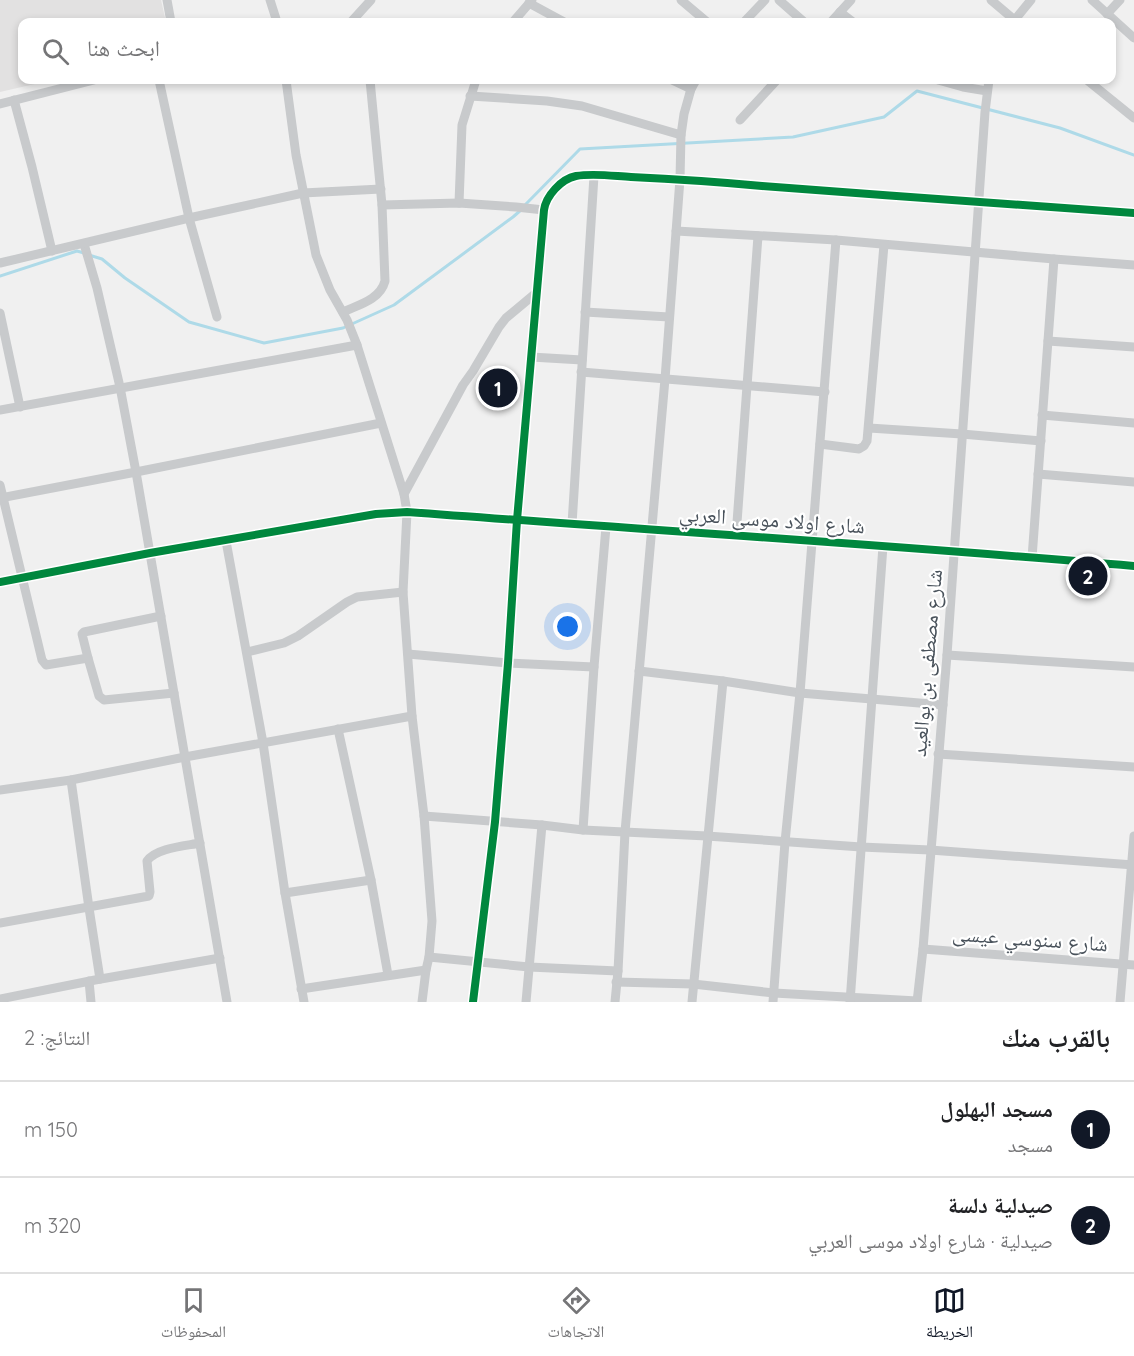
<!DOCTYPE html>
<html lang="ar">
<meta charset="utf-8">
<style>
:root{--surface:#fff;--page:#f2f2f2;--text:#202124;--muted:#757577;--line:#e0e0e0;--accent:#111827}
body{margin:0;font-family:Quicksand,"Noto Naskh Arabic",sans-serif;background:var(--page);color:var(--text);direction:rtl}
.you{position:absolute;left:568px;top:627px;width:21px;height:21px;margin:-15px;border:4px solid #fff;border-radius:50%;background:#1a73e8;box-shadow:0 0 0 9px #1a73e833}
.badge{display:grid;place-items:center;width:39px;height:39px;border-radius:50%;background:var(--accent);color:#fff;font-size:20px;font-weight:700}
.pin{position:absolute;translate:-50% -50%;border:3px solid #fff;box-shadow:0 2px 6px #0006}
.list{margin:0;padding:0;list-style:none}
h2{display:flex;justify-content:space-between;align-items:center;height:78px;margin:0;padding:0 24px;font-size:26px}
h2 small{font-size:20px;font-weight:400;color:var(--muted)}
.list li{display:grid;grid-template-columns:39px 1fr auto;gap:18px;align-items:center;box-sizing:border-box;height:96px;padding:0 24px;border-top:2px solid var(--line)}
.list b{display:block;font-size:22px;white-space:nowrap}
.list p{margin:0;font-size:20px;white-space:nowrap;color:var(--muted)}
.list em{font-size:20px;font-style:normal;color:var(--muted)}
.icon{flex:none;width:33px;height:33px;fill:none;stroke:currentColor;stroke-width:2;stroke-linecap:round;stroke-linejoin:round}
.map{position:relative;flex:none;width:1134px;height:1002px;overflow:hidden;direction:ltr}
.search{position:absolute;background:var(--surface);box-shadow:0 3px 9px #0003;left:18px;right:18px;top:18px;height:66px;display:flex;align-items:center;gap:15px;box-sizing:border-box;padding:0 21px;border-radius:12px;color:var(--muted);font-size:22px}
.sheet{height:270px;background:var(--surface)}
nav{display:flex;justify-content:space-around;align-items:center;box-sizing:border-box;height:84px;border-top:2px solid var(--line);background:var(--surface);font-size:16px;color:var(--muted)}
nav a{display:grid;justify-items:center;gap:3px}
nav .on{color:var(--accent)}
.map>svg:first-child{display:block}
</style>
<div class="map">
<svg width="1134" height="1002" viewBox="0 0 1134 1002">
<rect width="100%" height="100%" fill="#f0f0f0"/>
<polygon fill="#e2e1e1" points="0,0 161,0 166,22 22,22 22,80 52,80 0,92"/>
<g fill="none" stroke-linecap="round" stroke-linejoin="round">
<g stroke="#aedae8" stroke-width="3">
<polyline points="525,205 580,149 793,137 884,117 917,91 1060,128 1134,155"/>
<polyline points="89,255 102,259 125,278 189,322 264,343 343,328 394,305 513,217 521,210"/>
<polyline points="0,276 77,251 84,253"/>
</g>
<g stroke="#c8cacc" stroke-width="9">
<polyline points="167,0 171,22"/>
<polyline points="270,0 277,22"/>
<polyline points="681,0 707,22"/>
<polyline points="779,0 804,22"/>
<polyline points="991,0 1017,22"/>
<polyline points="1092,0 1134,38"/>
<polyline points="529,3 564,22"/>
<polyline points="840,12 853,22"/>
<polyline points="1107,14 1120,0"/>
<polyline points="351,22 371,0"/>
<polyline points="513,22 532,0"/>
<polyline points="744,22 765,0"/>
<polyline points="831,22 851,0"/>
<polyline points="1013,22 1031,0"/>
<polyline points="159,80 189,218 217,317"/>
<polyline points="286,80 296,155 316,255 330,290 347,320 357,345 404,494 407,512 403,592 412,716 424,816 432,921 429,957 426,970 422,1002"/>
<polyline points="672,80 691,89"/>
<polyline points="938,80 963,87 987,91"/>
<polyline points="1087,80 1134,118"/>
<polyline points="470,96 547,101 582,106 681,135"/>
<polyline points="14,100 32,167 52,251"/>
<polyline points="0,104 94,80"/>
<polyline points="740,120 777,80"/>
<polyline points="459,203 462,125 476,80"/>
<polyline points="382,205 459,203 516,207 544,210"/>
<polyline points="676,231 836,240 1054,259 1134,265"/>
<polyline points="84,244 97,288 120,387 136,472 227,1002"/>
<polyline points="0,263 189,218 303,193 381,189"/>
<path d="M343 312C358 305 380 300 385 281L382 205 370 80"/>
<polyline points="585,312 669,317"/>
<polyline points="0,313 20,407"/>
<polyline points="1048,341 1134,347"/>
<polyline points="531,357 582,360"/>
<polyline points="581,372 825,392"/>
<polyline points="0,410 357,345"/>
<polyline points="1042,415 1134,423"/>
<polyline points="869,428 962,434 1041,441"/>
<polyline points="820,444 859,449 864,446 867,441 884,245"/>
<polyline points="1038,474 1134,482"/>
<polyline points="0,485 42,660 46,665 88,658 99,696 104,700 174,693"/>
<polyline points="404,494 463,385 473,371 499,327 506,318 536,293"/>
<polyline points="0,498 136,472 381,423"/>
<polyline points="572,524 594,176"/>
<polyline points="736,536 758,236"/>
<polyline points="226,541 263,743 285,893 304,1002"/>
<polyline points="1032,558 1054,259"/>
<path d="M0 582 150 553 376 514 407 512C649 530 892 545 1134 566"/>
<polyline points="247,652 284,643 298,636 347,602 357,597 403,592"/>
<polyline points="408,654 508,663 594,667"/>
<polyline points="947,655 1134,667"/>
<polyline points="88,658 82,634 84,632 161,616"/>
<polyline points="639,671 723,681 800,693 943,705"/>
<polyline points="338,729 371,880 388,975"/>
<polyline points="938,754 1134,767"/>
<polyline points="71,780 89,908 100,979"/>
<polyline points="0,790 71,780 185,757 412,716"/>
<polyline points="424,816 542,825 583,830 707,836 861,847 930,850 1134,865"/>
<polyline points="583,830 594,667 606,527"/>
<polyline points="285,893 371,880"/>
<path d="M0 923 149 896 150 892 147 861C156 848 185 846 200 843"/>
<polyline points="923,949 1134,965"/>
<polyline points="429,957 529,967 618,971"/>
<polyline points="89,981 91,1002"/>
<polyline points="616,982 693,984 774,993 917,1001"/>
<polyline points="301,989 426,970"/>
<polyline points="0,999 95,980 220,958"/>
<path d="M473 1002 495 822 508 663 517 520 544 210C546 196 561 179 576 176 594 173 613 176 631 177 675 179 719 182 762 186 886 195 1010 205 1134 213"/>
<polyline points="526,1002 542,825"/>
<polyline points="615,1002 618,971 625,832 665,379 680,179 681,135 684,114 691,89 696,80"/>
<polyline points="692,1002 723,681"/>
<polyline points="773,1002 785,842 800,693 836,240"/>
<polyline points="850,1002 883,546"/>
<polyline points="917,1002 923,949 947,655 985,112 989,80"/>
<polyline points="1120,1002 1134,836"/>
</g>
<g stroke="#fff" stroke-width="11">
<g id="cycleway">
<path d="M0 582 150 553 376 514 407 512C649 530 892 545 1134 566"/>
<path d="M473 1002 495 822 508 663 517 520 544 210C546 196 561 179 576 176 594 173 613 176 631 177 675 179 719 182 762 186 886 195 1010 205 1134 213"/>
</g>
</g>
<use href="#cycleway" stroke="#00873e" stroke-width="8"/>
</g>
<g text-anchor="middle" stroke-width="4.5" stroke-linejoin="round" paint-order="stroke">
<g font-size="21" fill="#49525b" stroke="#fff">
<text transform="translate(772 520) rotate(4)" y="7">شارع اولاد موسى العربي</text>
<text transform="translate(927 663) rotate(-85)" y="7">شارع مصطفى بن بوالعيد</text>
<text transform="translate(1030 939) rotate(4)" y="7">شارع سنوسي عيسى</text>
</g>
</g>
</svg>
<div class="you"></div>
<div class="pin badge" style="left:498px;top:388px">1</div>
<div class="pin badge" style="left:1088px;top:576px">2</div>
<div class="search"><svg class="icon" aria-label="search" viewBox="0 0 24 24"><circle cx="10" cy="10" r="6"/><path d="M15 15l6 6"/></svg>ابحث هنا</div>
</div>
<section class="sheet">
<h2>بالقرب منك<small>النتائج: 2</small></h2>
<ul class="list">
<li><span class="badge">1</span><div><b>مسجد البهلول</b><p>مسجد</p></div><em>150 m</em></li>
<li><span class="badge">2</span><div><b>صيدلية دلسة</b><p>صيدلية · شارع اولاد موسى العربي</p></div><em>320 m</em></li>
</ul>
</section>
<nav>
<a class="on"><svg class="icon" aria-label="map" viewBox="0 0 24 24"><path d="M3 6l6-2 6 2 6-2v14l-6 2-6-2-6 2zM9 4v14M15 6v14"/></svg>الخريطة</a>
<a><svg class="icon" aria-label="directions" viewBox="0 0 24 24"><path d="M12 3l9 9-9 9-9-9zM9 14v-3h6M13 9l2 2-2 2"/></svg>الاتجاهات</a>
<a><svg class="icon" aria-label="saved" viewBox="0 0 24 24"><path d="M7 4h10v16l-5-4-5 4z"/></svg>المحفوظات</a>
</nav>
